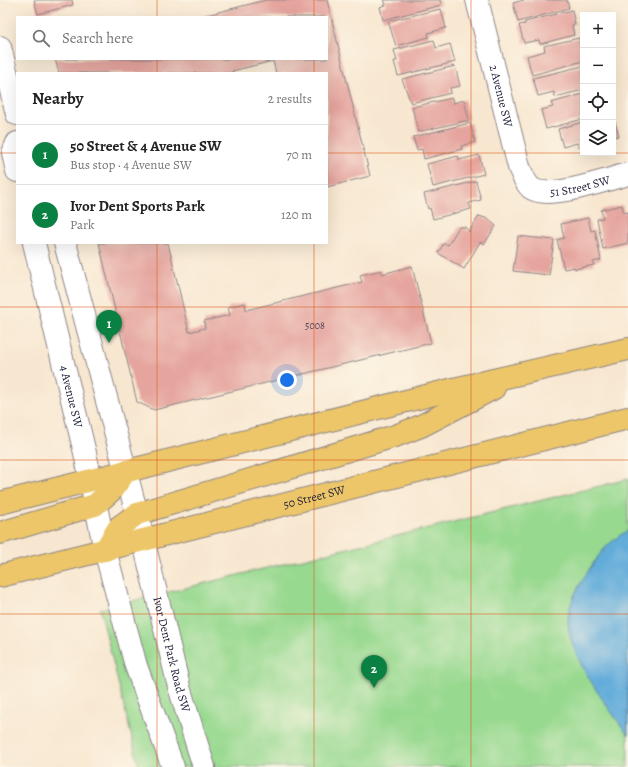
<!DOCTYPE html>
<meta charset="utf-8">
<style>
:root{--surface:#fff;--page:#f2f2f2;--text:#222;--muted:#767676;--line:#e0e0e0;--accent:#0b8043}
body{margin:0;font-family:Alegreya,serif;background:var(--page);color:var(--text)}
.controls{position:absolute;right:12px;top:12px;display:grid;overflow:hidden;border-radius:0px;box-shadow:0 4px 16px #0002}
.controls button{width:36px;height:36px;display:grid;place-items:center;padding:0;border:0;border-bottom:1px solid var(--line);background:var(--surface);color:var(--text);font:20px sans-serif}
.you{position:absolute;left:287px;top:380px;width:14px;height:14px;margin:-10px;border:3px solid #fff;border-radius:50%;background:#1a73e8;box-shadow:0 0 0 6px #1a73e833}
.badge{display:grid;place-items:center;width:26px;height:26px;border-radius:50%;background:var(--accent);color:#fff;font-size:13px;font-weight:700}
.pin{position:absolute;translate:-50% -33px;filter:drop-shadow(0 1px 2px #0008)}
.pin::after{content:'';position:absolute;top:21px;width:14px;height:12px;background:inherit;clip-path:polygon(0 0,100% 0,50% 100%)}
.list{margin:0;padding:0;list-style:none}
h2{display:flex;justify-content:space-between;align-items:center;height:52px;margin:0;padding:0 16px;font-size:17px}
h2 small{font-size:13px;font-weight:400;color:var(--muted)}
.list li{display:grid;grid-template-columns:26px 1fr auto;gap:12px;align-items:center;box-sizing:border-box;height:60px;padding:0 16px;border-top:1px solid var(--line)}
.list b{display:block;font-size:15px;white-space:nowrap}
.list p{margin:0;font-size:13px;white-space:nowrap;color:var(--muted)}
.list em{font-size:13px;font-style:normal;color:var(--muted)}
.icon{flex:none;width:22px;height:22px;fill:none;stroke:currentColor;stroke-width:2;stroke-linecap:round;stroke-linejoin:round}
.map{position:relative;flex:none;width:628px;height:767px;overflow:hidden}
.search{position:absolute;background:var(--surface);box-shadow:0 4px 16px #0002;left:16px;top:16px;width:312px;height:44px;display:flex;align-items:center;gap:10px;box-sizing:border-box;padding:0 14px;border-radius:0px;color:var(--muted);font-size:15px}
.panel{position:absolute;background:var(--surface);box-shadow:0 4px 16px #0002;left:16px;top:72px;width:312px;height:172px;border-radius:0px}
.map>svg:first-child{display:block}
</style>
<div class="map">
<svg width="628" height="767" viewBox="0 0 628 767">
<rect width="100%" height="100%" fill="#fcf5e5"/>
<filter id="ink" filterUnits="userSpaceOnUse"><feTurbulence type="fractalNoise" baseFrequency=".025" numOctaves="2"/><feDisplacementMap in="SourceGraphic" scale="8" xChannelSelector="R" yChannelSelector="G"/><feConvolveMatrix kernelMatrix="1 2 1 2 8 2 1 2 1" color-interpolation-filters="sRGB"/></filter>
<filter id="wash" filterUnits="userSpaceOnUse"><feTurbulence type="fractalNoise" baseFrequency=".012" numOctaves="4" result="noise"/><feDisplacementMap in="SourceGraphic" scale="16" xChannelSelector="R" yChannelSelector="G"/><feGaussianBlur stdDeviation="0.9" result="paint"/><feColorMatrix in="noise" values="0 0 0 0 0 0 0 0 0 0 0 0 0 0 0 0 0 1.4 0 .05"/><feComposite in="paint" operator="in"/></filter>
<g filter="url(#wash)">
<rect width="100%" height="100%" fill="#f8e7d0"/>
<polygon fill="#98d990" stroke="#5d7e66" points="628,479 628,767 139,767 100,609"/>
<path fill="#62acda" stroke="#42678a" d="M628 530V735C608 707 570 659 568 624 567 607 576 590 585 576 599 554 605 545 628 530Z"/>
<g id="blocks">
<g fill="#e5a49e">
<polygon points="34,0 72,0 73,5 38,14"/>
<polygon points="266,0 327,0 370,176 327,187 327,73 276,73 273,61 232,71 233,73 59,73 55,59 327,59 327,17 199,17"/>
<polygon points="384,0 440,0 441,5 383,20 380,7 386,5"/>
<polygon points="524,0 567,0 569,8 518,22 513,3"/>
<polygon points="441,9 446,28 428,33 429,37 396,46 388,21"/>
<polygon points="572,10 575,24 572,25 574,35 540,44 539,40 524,43 519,25 525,24 525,22"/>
<polygon points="579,38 583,61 532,75 527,56 545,51 544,46"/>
<polygon points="434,40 436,48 450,44 455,62 398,76 394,61 397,61 394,50"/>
<polygon points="455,66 460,86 450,88 451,93 411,103 402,79"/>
<polygon points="583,66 583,90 555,97 554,92 538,96 533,78"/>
<polygon points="583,94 583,119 546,129 541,110 553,107 551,103"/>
<polygon points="452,98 453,103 464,100 469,120 418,132 412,107"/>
<polygon points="583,122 583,146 578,147 577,143 563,147 558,129"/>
<polygon points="613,122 615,122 619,136 613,137"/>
<polygon points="470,123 475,142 461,146 462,149 424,159 422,149 417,150 413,137"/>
<polygon points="479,155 484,174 433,187 427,164 458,156 459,160"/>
<polygon points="476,181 481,200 469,203 471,209 433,219 430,208 428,209 424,194"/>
<polygon points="622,205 624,213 628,212 628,243 603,249 597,219 603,218 601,210"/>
<polygon points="479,216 488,219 496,226 484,244 480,242 464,269 438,253 444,243 448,245 459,227 465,227 469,232"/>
<polygon points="588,218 591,231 595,230 601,260 593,262 594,265 575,269 574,267 564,269 557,240 564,238 561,224"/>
<polygon points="518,236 554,240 549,275 513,271"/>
<polygon points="99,243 168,243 189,332 205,328 204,321 230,315 228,307 245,303 246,310 362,282 360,275 381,270 382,274 412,266 431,343 154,410 137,402"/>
</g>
</g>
</g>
<g filter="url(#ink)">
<use href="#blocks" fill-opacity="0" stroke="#8d8486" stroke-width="1"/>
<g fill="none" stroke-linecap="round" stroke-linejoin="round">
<g stroke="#8d8486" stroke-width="24">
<g id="minor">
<path id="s1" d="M477 0 519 167C522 174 525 183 531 188 548 201 608 179 628 174"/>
<polyline points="0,47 17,114"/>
<polyline points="17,143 13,153 17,171"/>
<path id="s2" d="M34 243 85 453 105 550 136 666 173 767"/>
<path id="s3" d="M65 243 137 514 179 687 204 767"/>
</g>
</g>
<g stroke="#8d8486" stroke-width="24">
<g id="major">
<polyline points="0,503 454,389 628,349"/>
<polyline points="0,533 95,505 112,490 126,471"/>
<polyline points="105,550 119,527 137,514 395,436 421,426 494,388"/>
<path id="s4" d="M0 576 628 418"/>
</g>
</g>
<use href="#minor" stroke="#fff" stroke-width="22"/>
<use href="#major" stroke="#ecc669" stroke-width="22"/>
</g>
</g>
<path fill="none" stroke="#de560e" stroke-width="1" stroke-opacity="0.55" d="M157 0V17M314 0V17M471 0V767M157 59V73M314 59V73M0 153H17M327 153H628M157 243V767M314 243V767M0 307H628M0 460H628M0 614H628"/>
<g text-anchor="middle" stroke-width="3" stroke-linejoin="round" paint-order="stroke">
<g font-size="10" fill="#534254">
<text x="315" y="329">5008</text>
</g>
<g font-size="12" fill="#22223b" stroke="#fcf5e5">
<text dy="4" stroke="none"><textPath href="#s1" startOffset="99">2 Avenue SW</textPath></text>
<text dy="4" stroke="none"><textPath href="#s1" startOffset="247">51 Street SW</textPath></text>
<text dy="4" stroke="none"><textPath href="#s2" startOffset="158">4 Avenue SW</textPath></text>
<text dy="4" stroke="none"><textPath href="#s4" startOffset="324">50 Street SW</textPath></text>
<text dy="4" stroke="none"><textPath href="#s3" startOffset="425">Ivor Dent Park Road SW</textPath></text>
</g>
</g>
</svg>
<div class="controls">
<button>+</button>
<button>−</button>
<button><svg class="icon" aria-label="locate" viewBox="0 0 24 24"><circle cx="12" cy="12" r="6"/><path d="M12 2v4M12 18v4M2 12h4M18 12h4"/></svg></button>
<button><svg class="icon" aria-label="layers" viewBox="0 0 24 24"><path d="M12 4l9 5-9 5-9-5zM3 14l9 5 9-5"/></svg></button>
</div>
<div class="you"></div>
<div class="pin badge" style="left:109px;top:343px">1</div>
<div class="pin badge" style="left:374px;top:688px">2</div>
<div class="search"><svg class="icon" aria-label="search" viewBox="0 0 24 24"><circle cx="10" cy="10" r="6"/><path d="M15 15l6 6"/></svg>Search here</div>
<section class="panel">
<h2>Nearby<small>2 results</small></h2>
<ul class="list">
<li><span class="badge">1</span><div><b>50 Street &amp; 4 Avenue SW</b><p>Bus stop · 4 Avenue SW</p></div><em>70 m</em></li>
<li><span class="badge">2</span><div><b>Ivor Dent Sports Park</b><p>Park</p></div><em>120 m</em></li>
</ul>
</section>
</div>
